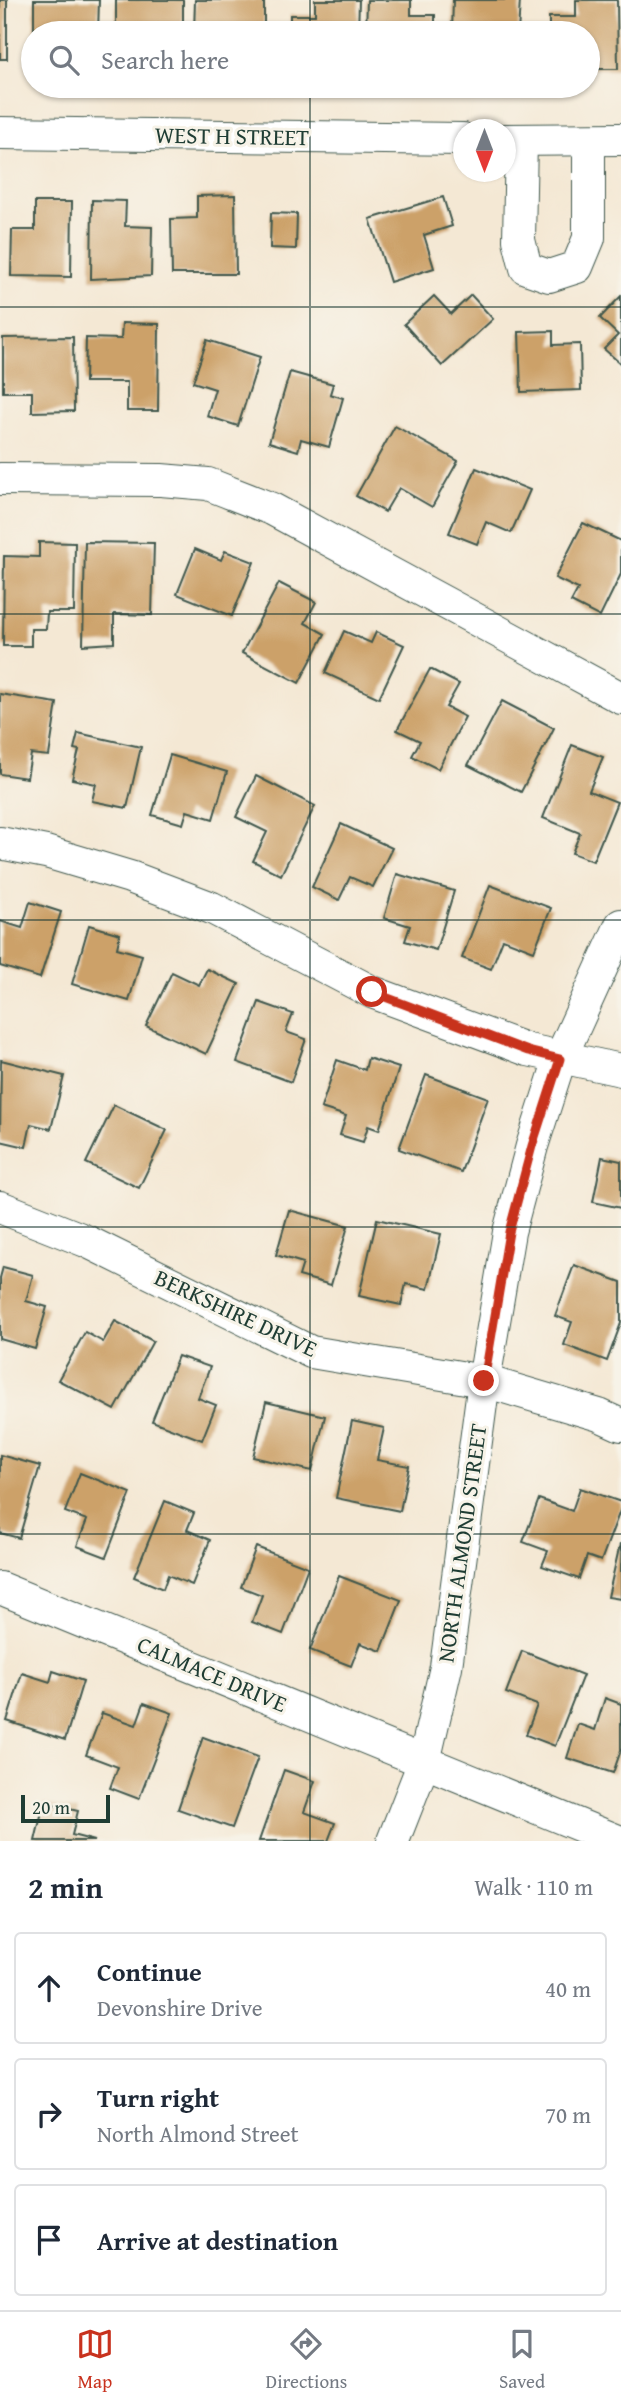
<!DOCTYPE html>
<meta charset="utf-8">
<style>
:root{--surface:#fff;--page:#f2f2f3;--text:#1f2937;--muted:#747a83;--line:#e0e1e3;--accent:#c8321e}
body{margin:0;font-family:"Gentium Book Plus",serif;background:var(--page);color:var(--text)}
.compass{position:absolute;left:453px;top:119px;width:63px;height:63px;border-radius:50%;background:var(--surface);box-shadow:0 2px 5px #0004;rotate:180deg}
.scale{position:absolute;left:21px;bottom:18px;width:89px;box-sizing:border-box;padding-left:7px;border:4px solid #1f3d34;border-top:0;font-size:19px;line-height:24px;white-space:nowrap;color:#1f3d34;-webkit-text-stroke:5px #f7f3e8;paint-order:stroke}
.stop{position:absolute;width:21px;height:21px;margin:-16px;border:5px solid #c8321e;border-radius:50%;background:#fff}
.stop.end{background:#c8321e;border-color:#fff;box-shadow:0 2px 7px #0008}
.list{margin:0;padding:0;list-style:none}
h2{display:flex;justify-content:space-between;align-items:center;height:91px;margin:0;padding:0 28px;font-size:30px}
h2 small{font-size:23px;font-weight:400;color:var(--muted)}
.list li{display:grid;grid-template-columns:46px 1fr auto;gap:21px;align-items:center;box-sizing:border-box;height:112px;margin:0 14px 14px;padding:0 14px;border:2px solid var(--line);border-radius:7px}
.list b{display:block;font-size:26px;white-space:nowrap}
.list p{margin:0;font-size:23px;white-space:nowrap;color:var(--muted)}
.list em{font-size:23px;font-style:normal;color:var(--muted)}
.icon{flex:none;width:38px;height:38px;fill:none;stroke:currentColor;stroke-width:2;stroke-linecap:round;stroke-linejoin:round}
.map{position:relative;flex:none;width:621px;height:1841px;overflow:hidden}
.search{position:absolute;background:var(--surface);box-shadow:0 2px 5px #0004;left:21px;right:21px;top:21px;height:77px;display:flex;align-items:center;gap:18px;box-sizing:border-box;padding:0 24px;border-radius:38px;color:var(--muted);font-size:26px}
.sheet{height:469px;background:var(--surface)}
nav{display:flex;justify-content:space-around;align-items:center;box-sizing:border-box;height:98px;border-top:2px solid var(--line);background:var(--surface);font-size:19px;color:var(--muted)}
nav a{display:grid;justify-items:center;gap:4px}
nav .on{color:var(--accent)}
.map>svg:first-child{display:block}
</style>
<div class="map">
<svg width="621" height="1841" viewBox="0 0 621 1841">
<rect width="100%" height="100%" fill="#f7f3e8"/>
<filter id="ink" filterUnits="userSpaceOnUse"><feTurbulence type="fractalNoise" baseFrequency=".0143" numOctaves="2"/><feDisplacementMap in="SourceGraphic" scale="14" xChannelSelector="R" yChannelSelector="G"/><feConvolveMatrix kernelMatrix="1 2 1 2 8 2 1 2 1" color-interpolation-filters="sRGB"/></filter>
<filter id="wash" filterUnits="userSpaceOnUse"><feTurbulence type="fractalNoise" baseFrequency=".00686" numOctaves="4" result="noise"/><feDisplacementMap in="SourceGraphic" scale="28" xChannelSelector="R" yChannelSelector="G"/><feGaussianBlur stdDeviation="1.57" result="paint"/><feColorMatrix in="noise" values="0 0 0 0 0 0 0 0 0 0 0 0 0 0 0 0 0 1.4 0 .05"/><feComposite in="paint" operator="in"/></filter>
<g filter="url(#wash)">
<rect width="100%" height="100%" fill="#f4e8d4"/>
<g id="blocks">
<g fill="#cca169">
<rect x="0" y="0" width="7" height="59"/>
<polygon points="34,0 99,0 98,33 34,33"/>
<rect x="116" y="0" width="67" height="33"/>
<polygon points="195,0 264,0 264,33 194,33"/>
<polygon points="315,0 359,0 358,33 290,33 290,15 315,15"/>
<polygon points="367,0 411,0 411,15 435,15 435,33 366,33"/>
<polygon points="453,0 520,0 518,33 452,33"/>
<polygon points="576,0 617,0 618,69 588,69 588,33 549,33 549,17 576,17"/>
<polygon points="235,195 236,274 172,274 171,219 197,218 197,196"/>
<polygon points="443,197 452,226 424,235 434,268 390,282 370,219"/>
<polygon points="92,200 126,201 125,226 152,227 151,276 91,279"/>
<polygon points="35,202 72,202 71,277 11,276 12,230 35,230"/>
<polygon points="271,213 297,214 296,249 270,248"/>
<polygon points="471,295 493,319 442,366 404,324 434,296 451,314"/>
<polygon points="621,296 621,364 604,349 618,335 600,318"/>
<polygon points="122,323 159,324 158,411 127,411 127,382 85,382 86,338 121,339"/>
<polygon points="553,331 553,345 580,344 581,390 521,392 519,332"/>
<polygon points="73,337 74,411 32,412 32,392 3,392 3,338"/>
<polygon points="207,340 260,357 238,426 207,416 215,389 193,382"/>
<polygon points="290,372 333,384 330,394 343,398 329,447 301,439 298,451 269,442"/>
<polygon points="395,426 458,461 432,507 399,488 385,512 356,496"/>
<polygon points="476,468 530,490 511,533 486,522 477,544 449,533"/>
<polygon points="583,523 621,541 621,574 600,617 571,602 578,589 555,578"/>
<polygon points="39,542 75,543 74,612 47,612 46,629 31,629 31,646 3,646 4,556 39,557"/>
<polygon points="85,542 154,543 152,615 114,614 114,643 83,645"/>
<polygon points="195,549 221,560 225,551 254,562 232,616 177,594"/>
<polygon points="279,583 316,602 305,623 325,634 299,683 242,653"/>
<polygon points="344,631 371,643 376,632 404,645 379,698 325,673"/>
<polygon points="430,669 459,684 446,707 465,717 438,769 412,756 420,741 397,730"/>
<polygon points="0,694 57,703 49,756 31,754 27,778 0,774"/>
<polygon points="502,701 554,728 521,792 468,765"/>
<polygon points="78,733 141,747 127,808 92,801 96,784 72,779 79,750 74,749"/>
<polygon points="572,745 603,757 589,791 617,802 593,861 572,853 580,833 543,818"/>
<polygon points="170,755 227,772 213,819 187,811 183,824 152,815"/>
<polygon points="256,776 315,806 281,875 253,861 267,832 236,817"/>
<polygon points="341,824 392,848 373,887 350,877 339,900 312,887"/>
<polygon points="397,874 454,891 436,950 405,941 410,926 384,918"/>
<polygon points="490,885 551,908 534,951 503,939 491,969 462,958"/>
<polygon points="30,902 61,912 40,978 0,966 0,921 22,928"/>
<polygon points="89,925 120,934 117,948 142,955 129,1001 72,984"/>
<polygon points="207,969 239,984 206,1054 146,1026 172,972 199,985"/>
<polygon points="259,1002 293,1014 286,1032 306,1039 291,1082 237,1062"/>
<polygon points="368,1058 399,1068 379,1130 368,1126 363,1142 340,1135 346,1116 321,1108 337,1060 365,1070"/>
<polygon points="1,1060 64,1076 51,1129 31,1124 26,1147 0,1141"/>
<polygon points="426,1075 488,1098 461,1172 399,1149"/>
<polygon points="114,1105 167,1130 139,1188 86,1163"/>
<polygon points="602,1157 621,1161 621,1208 593,1202"/>
<polygon points="289,1210 348,1226 331,1285 299,1276 303,1263 276,1255"/>
<polygon points="377,1219 441,1234 428,1289 406,1284 401,1305 359,1296"/>
<polygon points="574,1265 621,1282 621,1323 607,1361 564,1345 572,1322 555,1316"/>
<polygon points="3,1267 33,1275 26,1301 47,1307 35,1349 0,1339 0,1278"/>
<polygon points="115,1321 153,1341 115,1410 58,1380 85,1332 103,1342"/>
<polygon points="178,1356 210,1367 198,1398 216,1405 202,1440 152,1421"/>
<polygon points="266,1402 325,1416 312,1471 253,1457"/>
<polygon points="352,1421 384,1428 377,1460 409,1466 400,1511 336,1498"/>
<polygon points="0,1455 40,1466 19,1538 0,1533"/>
<polygon points="80,1473 131,1493 106,1557 77,1546 87,1520 65,1512"/>
<polygon points="580,1488 621,1502 621,1508 601,1561 587,1556 579,1579 542,1566 548,1551 523,1542 539,1499 572,1511"/>
<polygon points="165,1501 194,1513 187,1530 210,1540 192,1585 168,1575 163,1589 134,1577"/>
<polygon points="620,1544 621,1544 621,1599 608,1597"/>
<polygon points="256,1547 308,1567 283,1634 252,1622 262,1595 241,1587"/>
<polygon points="339,1576 401,1600 381,1651 360,1643 351,1666 310,1650"/>
<polygon points="522,1651 583,1675 555,1746 526,1735 537,1705 506,1693"/>
<polygon points="53,1671 83,1681 65,1740 7,1721 22,1673 50,1682"/>
<polygon points="605,1698 621,1704 621,1750 613,1773 567,1758 578,1724 595,1730"/>
<polygon points="144,1703 172,1713 139,1799 110,1788 118,1767 86,1755 102,1713 136,1725"/>
<polygon points="203,1737 258,1757 232,1828 178,1809"/>
<polygon points="284,1770 315,1781 304,1812 335,1823 328,1841 259,1841"/>
<polygon points="44,1803 78,1811 72,1835 95,1841 35,1841"/>
</g>
</g>
</g>
<g filter="url(#ink)">
<use href="#blocks" fill-opacity="0" stroke="#3f574c" stroke-width="2"/>
<g fill="none" stroke-linecap="round" stroke-linejoin="round">
<g stroke="#3f574c" stroke-width="34">
<g id="minor">
<polyline points="0,133 463,139"/>
<polyline points="505,140 621,139"/>
<polyline points="521,140 519,240 526,268 549,276 577,267 589,238 589,140"/>
<polyline points="0,479 161,480 208,484 272,509 621,698"/>
<polyline points="0,843 46,852 130,877 212,908 372,992 528,1050 621,1070"/>
<polyline points="0,1207 86,1241 311,1352 484,1381 599,1415 621,1425"/>
<polyline points="0,1588 618,1841"/>
<polyline points="393,1841 424,1762 446,1667 484,1381 509,1232 532,1146 560,1059 621,925"/>
</g>
</g>
<use href="#minor" stroke="#fff" stroke-width="32"/>
</g>
</g>
<g fill="none" stroke-linecap="round" stroke-linejoin="round" filter="url(#ink)">
<polyline stroke="#c8321e" stroke-width="9" points="372,992 528,1051 560,1059 532,1146 509,1232 484,1381"/>
</g>
<path fill="none" stroke="#1f3d34" stroke-width="2" stroke-opacity="0.55" d="M310 0V33M310 86V1841M0 307H621M0 614H621M0 920H621M0 1227H621M0 1534H621"/>
<g text-anchor="middle" stroke-width="6" stroke-linejoin="round" paint-order="stroke">
<g font-size="23" fill="#1f3d34" stroke="#f7f3e8">
<text transform="translate(232 136) rotate(1)" y="8">WEST H STREET</text>
<text transform="translate(236 1313) rotate(25)" y="8">BERKSHIRE DRIVE</text>
<text transform="translate(462 1543) rotate(-82)" y="8">NORTH ALMOND STREET</text>
<text transform="translate(212 1674) rotate(23)" y="8">CALMACE DRIVE</text>
</g>
</g>
</svg>
<svg class="compass" viewBox="-18 -18 36 36"><path d="M0-13l5 13h-10z" fill="#e53935"/><path d="M0 13l5-13h-10z" fill="#747a83"/></svg>
<div class="scale">20 m</div>
<div class="stop" style="left:372px;top:992px"></div>
<div class="stop end" style="left:484px;top:1381px"></div>
<div class="search"><svg class="icon" aria-label="search" viewBox="0 0 24 24"><circle cx="10" cy="10" r="6"/><path d="M15 15l6 6"/></svg>Search here</div>
</div>
<section class="sheet">
<h2>2 min<small>Walk · 110 m</small></h2>
<ul class="list">
<li><svg class="icon" aria-label="ahead" viewBox="0 0 24 24"><path d="M12 20V5M6 11l6-6 6 6"/></svg><div><b>Continue</b><p>Devonshire Drive</p></div><em>40 m</em></li>
<li><svg class="icon" aria-label="right" viewBox="0 0 24 24"><path d="M7 20v-9h11M14 6l5 5-5 5"/></svg><div><b>Turn right</b><p>North Almond Street</p></div><em>70 m</em></li>
<li><svg class="icon" aria-label="arrive" viewBox="0 0 24 24"><path d="M6 21V4h12l-3 4 3 4H6"/></svg><div><b>Arrive at destination</b></div></li>
</ul>
</section>
<nav>
<a class="on"><svg class="icon" aria-label="map" viewBox="0 0 24 24"><path d="M3 6l6-2 6 2 6-2v14l-6 2-6-2-6 2zM9 4v14M15 6v14"/></svg>Map</a>
<a><svg class="icon" aria-label="directions" viewBox="0 0 24 24"><path d="M12 3l9 9-9 9-9-9zM9 14v-3h6M13 9l2 2-2 2"/></svg>Directions</a>
<a><svg class="icon" aria-label="saved" viewBox="0 0 24 24"><path d="M7 4h10v16l-5-4-5 4z"/></svg>Saved</a>
</nav>
